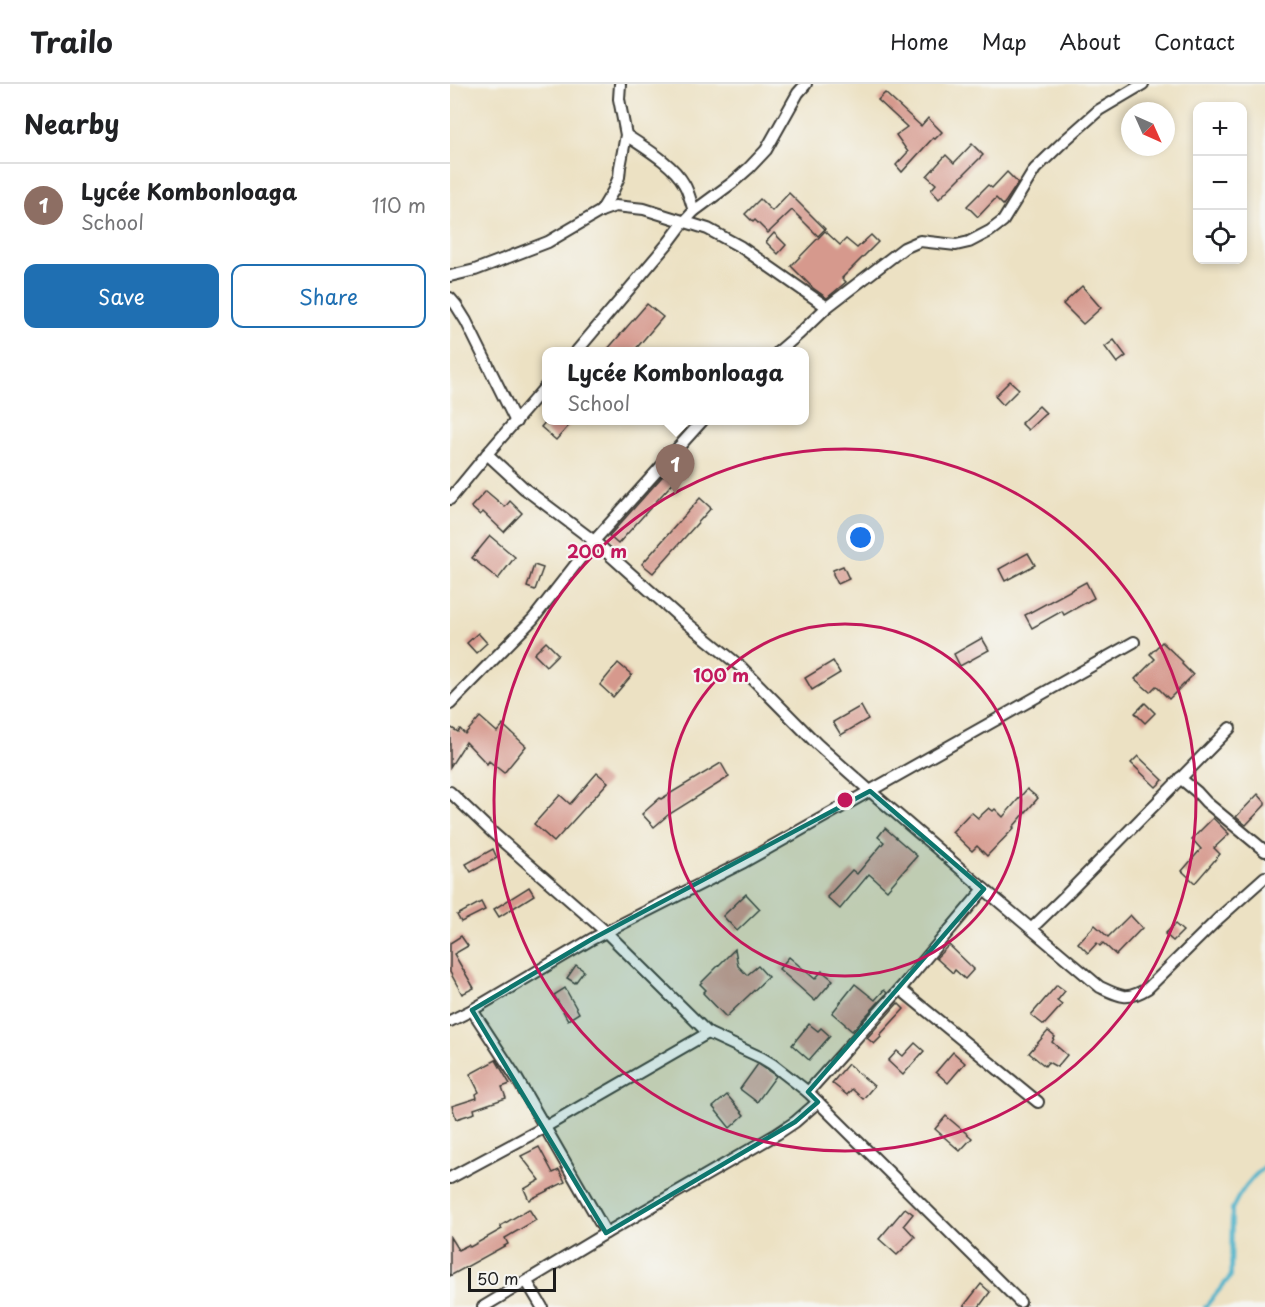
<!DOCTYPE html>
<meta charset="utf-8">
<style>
:root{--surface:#fff;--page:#f6f6f6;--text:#202124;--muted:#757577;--line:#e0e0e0;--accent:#1f6fb2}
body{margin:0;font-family:"Playpen Sans",sans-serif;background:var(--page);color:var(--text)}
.controls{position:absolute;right:18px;top:18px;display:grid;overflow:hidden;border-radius:12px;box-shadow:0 3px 9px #0003}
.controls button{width:54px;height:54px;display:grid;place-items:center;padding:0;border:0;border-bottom:2px solid var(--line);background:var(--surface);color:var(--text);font:30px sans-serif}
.compass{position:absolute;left:671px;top:18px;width:54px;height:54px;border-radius:50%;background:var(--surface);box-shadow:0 3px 9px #0003;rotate:135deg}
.scale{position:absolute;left:18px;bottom:15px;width:88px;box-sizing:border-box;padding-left:6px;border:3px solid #1c1c1c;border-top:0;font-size:16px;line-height:21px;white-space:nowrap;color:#1c1c1c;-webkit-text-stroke:4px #f6f6f2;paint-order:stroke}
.you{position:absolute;left:411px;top:454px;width:21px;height:21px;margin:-15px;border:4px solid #fff;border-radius:50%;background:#1a73e8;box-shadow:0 0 0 9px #1a73e833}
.badge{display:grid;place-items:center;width:39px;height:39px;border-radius:50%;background:var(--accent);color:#fff;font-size:20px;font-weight:700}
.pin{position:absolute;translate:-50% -50px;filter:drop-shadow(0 2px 3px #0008)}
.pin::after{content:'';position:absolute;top:32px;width:21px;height:18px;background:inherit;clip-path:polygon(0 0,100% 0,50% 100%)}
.popup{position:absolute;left:92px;top:263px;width:267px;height:78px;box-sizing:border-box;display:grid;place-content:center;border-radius:12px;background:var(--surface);filter:drop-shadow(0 2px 4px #0005);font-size:20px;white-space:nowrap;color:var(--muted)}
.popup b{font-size:22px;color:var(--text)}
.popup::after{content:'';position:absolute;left:50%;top:100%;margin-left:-12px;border:12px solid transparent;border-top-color:var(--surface)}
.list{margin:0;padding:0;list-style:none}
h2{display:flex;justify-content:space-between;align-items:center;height:78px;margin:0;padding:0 24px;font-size:26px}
h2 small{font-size:20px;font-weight:400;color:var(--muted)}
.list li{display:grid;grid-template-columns:39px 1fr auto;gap:18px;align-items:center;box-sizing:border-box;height:84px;padding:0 24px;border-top:2px solid var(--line)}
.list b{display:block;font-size:22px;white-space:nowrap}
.list p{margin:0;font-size:20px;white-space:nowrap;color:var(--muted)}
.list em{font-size:20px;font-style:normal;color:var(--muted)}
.actions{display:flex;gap:12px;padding:18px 24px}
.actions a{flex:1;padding:14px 0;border:2px solid var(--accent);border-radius:12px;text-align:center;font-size:21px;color:var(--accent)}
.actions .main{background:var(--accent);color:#fff}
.icon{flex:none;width:33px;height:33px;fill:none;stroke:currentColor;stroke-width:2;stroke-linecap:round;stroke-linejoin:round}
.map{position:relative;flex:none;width:815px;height:1223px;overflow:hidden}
header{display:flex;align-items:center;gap:36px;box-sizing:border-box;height:84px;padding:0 30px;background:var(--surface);border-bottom:2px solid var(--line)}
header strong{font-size:28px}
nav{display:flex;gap:33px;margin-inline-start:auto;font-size:21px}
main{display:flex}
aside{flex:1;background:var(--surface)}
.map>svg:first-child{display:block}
</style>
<header>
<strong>Trailo</strong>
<nav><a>Home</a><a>Map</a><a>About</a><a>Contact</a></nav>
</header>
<main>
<aside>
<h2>Nearby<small></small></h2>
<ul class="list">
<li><span class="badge" style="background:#8d6e63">1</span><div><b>Lycée Kombonloaga</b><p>School</p></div><em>110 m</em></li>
</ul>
<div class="actions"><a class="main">Save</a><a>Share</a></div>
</aside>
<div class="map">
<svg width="815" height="1223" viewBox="0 0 815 1223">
<rect width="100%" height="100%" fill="#f6f6f2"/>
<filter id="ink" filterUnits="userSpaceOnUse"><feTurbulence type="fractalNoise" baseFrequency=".0167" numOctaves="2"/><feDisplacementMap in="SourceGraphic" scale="12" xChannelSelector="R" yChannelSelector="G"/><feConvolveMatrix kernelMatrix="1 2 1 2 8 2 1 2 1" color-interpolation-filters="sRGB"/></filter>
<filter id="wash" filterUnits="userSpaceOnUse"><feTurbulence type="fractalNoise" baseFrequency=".008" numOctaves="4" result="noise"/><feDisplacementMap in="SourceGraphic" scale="24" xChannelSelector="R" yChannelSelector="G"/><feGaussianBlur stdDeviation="1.35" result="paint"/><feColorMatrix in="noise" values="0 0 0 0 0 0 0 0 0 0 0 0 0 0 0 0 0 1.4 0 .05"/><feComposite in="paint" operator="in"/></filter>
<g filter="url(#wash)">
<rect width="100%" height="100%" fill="#ece1c3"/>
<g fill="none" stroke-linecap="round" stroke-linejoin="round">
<path stroke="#4bb2ca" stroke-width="4" d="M755 1223 781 1192 782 1125C789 1109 801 1094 815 1082"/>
</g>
<g id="blocks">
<g fill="#d6998d">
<polygon points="435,9 471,42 478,34 492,48 485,55 483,54 452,88 446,81 458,68 446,51 457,43 428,16"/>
<polygon points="522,60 533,71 489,115 481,106 486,100 477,92 496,71 504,79"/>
<polygon points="557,88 568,99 556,117 553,121 546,114 528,133 517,122 538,101 542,104"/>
<polygon points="339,109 375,145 368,152 342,126 318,149 305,136 303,138 295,130 310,115 322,127"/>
<polygon points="375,147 390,161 396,155 407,164 421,151 428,158 392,194 396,198 377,214 363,204 341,182"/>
<polygon points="324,149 336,161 328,170 316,158"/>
<polygon points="632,202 651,224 633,240 613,220"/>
<polygon points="197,220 213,233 184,267 156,267"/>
<polygon points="664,256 676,272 667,279 655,263"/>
<polygon points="560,297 569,305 553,321 545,312"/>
<polygon points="589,322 596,329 578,346 571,339"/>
<polygon points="97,336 124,336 106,356 91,343"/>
<polygon points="219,385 228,393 168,460 159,452"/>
<polygon points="36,407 55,423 60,417 72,429 54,448 33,428 30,431 21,423"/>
<polygon points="250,414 261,424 203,489 192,480"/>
<polygon points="40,452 65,473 48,495 22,474"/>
<polygon points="578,469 585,481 555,497 549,485"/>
<polygon points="84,481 93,484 85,506 77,503"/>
<polygon points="393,482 399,495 388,500 383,490 383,486"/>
<polygon points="636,498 644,514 614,531 612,527 582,544 575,531"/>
<polygon points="28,549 37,559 26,569 17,559"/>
<polygon points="532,554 539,566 510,582 504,570"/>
<polygon points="96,558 108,570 96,582 84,570"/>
<polygon points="712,558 733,578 732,580 743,591 719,615 706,602 700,608 685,595 705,575 700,570"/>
<polygon points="383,577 390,589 362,606 355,594"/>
<polygon points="168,579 182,591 163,613 150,601"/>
<polygon points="695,619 705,629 695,639 685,629"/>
<polygon points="411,622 418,635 391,651 383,638"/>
<polygon points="30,633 47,648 53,641 76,662 54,689 39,677 37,680 16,658 0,683 0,643 8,648 10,645 15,650"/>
<polygon points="688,672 713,696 706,703 681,679"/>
<polygon points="271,679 279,693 218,731 204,743 192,730 210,714 211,715"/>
<polygon points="147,689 158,698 104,758 84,740 110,711 120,720"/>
<polygon points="577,705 588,714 563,743 564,744 537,772 527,762 522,767 502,748 521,728 528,734 539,724 543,727 545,725 553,733"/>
<polygon points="808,710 815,718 815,721 796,741 786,733"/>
<polygon points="763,734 779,750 764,764 770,770 745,799 732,787 751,765 742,755"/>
<polygon points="435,744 467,772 437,806 419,790 390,825 377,813 402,786 407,790 434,758 428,753"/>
<polygon points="43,765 47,774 21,788 16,780"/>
<polygon points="79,803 84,811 49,833 44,825"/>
<polygon points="296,810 310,825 287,847 273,832"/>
<polygon points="31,818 35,826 11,838 7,831"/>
<polygon points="680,831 692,844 666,871 653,859 650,862 647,859 638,869 628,859 645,841 658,853"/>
<polygon points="725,840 733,847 723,857 715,850"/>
<polygon points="11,852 18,862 4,870 24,904 12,910 0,888 0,859"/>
<polygon points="499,861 524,885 515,895 505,886 503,889 486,874"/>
<polygon points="285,865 288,882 297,891 308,882 318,893 276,933 253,909 256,906 250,900"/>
<polygon points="339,873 365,895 372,887 383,896 365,917 329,885"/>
<polygon points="126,881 134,887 125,899 117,894"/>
<polygon points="405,900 425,916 434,906 437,909 402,947 395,941 395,940 382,929"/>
<polygon points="607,901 615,907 607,917 612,921 594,941 581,931"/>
<polygon points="115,904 129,929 118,936 104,911"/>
<polygon points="448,919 454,925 430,951 431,953 424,960 417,954"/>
<polygon points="359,940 368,947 371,944 380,952 359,976 342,961"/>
<polygon points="598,947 605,953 602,958 617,971 607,983 598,978 595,982 579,969"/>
<polygon points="465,959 474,967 453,991 438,977 447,967 453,972"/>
<polygon points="503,968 515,979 498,999 486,988"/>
<polygon points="46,976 60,1000 52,1003 56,1014 24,1025 25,1029 6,1035 2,1022 27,1014 26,1010 29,1008 20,990"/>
<polygon points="308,980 326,992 307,1018 290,1005"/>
<polygon points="398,980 424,1002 413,1015 402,1005 397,1011 382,999"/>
<polygon points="277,1011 294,1031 280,1044 263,1023"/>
<polygon points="496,1032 522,1054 510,1067 485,1045"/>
<polygon points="89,1063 103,1089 109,1086 115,1098 79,1116 74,1105 90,1096 71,1072"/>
<polygon points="455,1124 463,1130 454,1141 465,1153 447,1171 429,1155"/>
<polygon points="79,1125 86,1136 55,1154 58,1160 0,1192 0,1153 8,1166 18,1161 20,1163 52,1145 50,1142"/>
<polygon points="531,1200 540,1208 529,1223 513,1223"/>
</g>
</g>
</g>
<g filter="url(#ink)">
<use href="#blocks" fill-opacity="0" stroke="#3b3a35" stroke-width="1.5"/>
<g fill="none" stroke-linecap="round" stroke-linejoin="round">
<g stroke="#3b3a35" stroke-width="14">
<g id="street">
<path d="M176 51C195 64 223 80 234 100 239 108 241 119 244 127"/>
<polyline points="151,127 163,107 169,93 170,83 176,51 169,15 170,0"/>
<polyline points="0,192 25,186 98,158 151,127 165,122 194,125 258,145 291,163 377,223"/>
<polyline points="0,214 6,221 16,237 66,338"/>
<polyline points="126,268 219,158 234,138 244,127 282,99 299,84 316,66 348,9 356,0"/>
<polyline points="328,268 349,250 377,223 454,164 470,157 506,161 519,158 540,147 553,137 585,85 613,58 649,26 693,0"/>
<path d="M37 370 75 405 144 457 227 531 291 583 367 660 420 707 534 805 650 903C671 913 677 917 698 904L769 834 815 793"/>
<polyline points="0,415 37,370 96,302"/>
<polyline points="0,620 83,535 144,457 253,336"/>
<polyline points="730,694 747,708 756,718 815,767"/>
<polyline points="0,708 43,749 156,848 258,949 312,974 322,980 358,1008 570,1218"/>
<polyline points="582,844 617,810 780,644"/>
<polyline points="450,905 588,1018"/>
<polyline points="22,926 66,993 156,1149"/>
<polyline points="0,937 22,926 142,855 294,778 684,558"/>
<polyline points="358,1008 450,905 534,805"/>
<polyline points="0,1094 95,1043 258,949"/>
<polyline points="77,1198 92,1223"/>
<polyline points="33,1223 156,1149 327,1050 345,1038 368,1018"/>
</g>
</g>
<use href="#street" stroke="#fff" stroke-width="10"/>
</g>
</g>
<path fill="#0f766e" fill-opacity="0.2" stroke="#0f766e" stroke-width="4.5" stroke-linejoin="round" d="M420 707 534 805 358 1008 368 1018 345 1038 156 1149 22 926 142 855Z"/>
<g fill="none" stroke="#c2185b" stroke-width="3">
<circle cx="395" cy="716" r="176"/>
<circle cx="395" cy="716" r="351"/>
</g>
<circle cx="395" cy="716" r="9" fill="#c2185b" stroke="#f6f6f2" stroke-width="3"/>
<g font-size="18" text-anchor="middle" font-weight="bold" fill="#c2185b" stroke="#f6f6f2" stroke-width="4.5" stroke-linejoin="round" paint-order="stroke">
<text x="147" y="474">200 m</text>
<text x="271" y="598">100 m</text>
</g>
</svg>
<div class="controls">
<button>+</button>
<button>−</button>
<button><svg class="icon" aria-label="locate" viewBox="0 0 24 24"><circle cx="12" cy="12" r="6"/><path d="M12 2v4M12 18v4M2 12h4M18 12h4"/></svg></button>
</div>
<svg class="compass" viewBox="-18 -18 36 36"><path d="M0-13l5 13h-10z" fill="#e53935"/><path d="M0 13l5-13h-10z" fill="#757577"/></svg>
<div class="scale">50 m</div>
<div class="you"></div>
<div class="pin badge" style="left:225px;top:410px;background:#8d6e63">1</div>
<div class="popup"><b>Lycée Kombonloaga</b>School</div>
</div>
</main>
